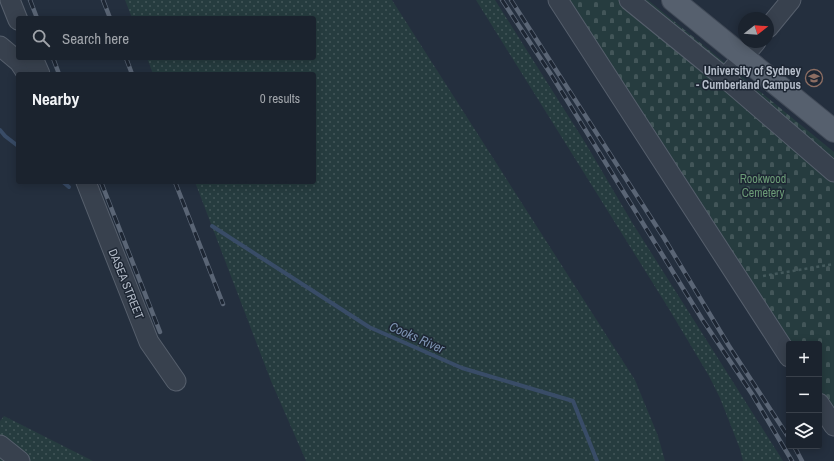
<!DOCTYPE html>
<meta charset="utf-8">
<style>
:root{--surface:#1b232e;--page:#242b36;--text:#f1f3f6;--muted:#a0a4aa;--line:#39404a}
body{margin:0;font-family:"Archivo Narrow",sans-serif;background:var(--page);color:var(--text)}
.controls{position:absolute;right:12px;bottom:12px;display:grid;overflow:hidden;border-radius:4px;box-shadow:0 2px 10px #0003}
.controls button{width:36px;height:36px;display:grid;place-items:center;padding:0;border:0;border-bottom:1px solid var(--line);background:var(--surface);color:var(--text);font:20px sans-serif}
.compass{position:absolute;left:738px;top:12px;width:36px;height:36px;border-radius:50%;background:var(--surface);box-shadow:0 2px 10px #0003;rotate:73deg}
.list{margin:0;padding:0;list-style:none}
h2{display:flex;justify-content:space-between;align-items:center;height:52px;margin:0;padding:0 16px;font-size:17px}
h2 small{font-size:13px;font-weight:400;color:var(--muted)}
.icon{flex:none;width:22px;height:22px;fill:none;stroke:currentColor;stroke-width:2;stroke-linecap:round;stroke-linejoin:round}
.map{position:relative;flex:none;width:834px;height:461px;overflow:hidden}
.search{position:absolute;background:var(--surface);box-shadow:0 2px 10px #0003;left:16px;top:16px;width:300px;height:44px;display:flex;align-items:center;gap:10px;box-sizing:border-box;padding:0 14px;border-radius:4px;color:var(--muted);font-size:15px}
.panel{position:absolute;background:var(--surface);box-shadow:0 2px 10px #0003;left:16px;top:72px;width:300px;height:112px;border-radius:4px}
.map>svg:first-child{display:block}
</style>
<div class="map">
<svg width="834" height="461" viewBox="0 0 834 461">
<defs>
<pattern id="grass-dots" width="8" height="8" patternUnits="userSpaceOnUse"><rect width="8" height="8" fill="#263c3f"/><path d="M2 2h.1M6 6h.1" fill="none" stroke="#435659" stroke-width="1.8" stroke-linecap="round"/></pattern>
<pattern id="cemetery-stones" width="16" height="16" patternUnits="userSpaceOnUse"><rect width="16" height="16" fill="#263c3f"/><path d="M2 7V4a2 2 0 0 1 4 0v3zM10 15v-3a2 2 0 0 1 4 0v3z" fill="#435659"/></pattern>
</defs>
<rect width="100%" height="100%" fill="#242f3e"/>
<g fill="url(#grass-dots)">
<polygon points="125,0 392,0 635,380 658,436 665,461 306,461 271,381 195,182 314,182 314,74 153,74 147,58 314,58 314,18 132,18"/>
<polygon points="476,0 495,0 586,144 633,224 783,461 743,461 740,449 720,398 709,376 669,309"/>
<polygon points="4,416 93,461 0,461 0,421"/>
</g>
<polygon fill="url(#cemetery-stones)" points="564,0 648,0 834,152 834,432 819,408 819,344 789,344"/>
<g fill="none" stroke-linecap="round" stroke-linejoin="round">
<g stroke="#394c67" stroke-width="4">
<polyline points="0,130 5,136 18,146"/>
<polyline points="63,182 69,187"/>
<polyline points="212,226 369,327 462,368 573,401 597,461"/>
</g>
<g stroke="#565f6c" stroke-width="21">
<g id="minor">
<polyline points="10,0 18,20"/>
<polyline points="558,0 789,357"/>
<polyline points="629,0 725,78 834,172"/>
<polyline points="768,28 791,0"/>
<polyline points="0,46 19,62 27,74"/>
<polyline points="33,58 40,74"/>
<polyline points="725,78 756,42"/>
<polyline points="86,182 149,342 176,381"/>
<polyline points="819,403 834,426"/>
<polyline points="0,445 20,461"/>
</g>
</g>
<g stroke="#414a57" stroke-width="24">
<polyline id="major" points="673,0 834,131"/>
</g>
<polyline stroke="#44595c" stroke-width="2.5" stroke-dasharray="3 3" stroke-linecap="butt" points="763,276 834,264"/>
<use href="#minor" stroke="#38414e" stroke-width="19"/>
<use href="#major" stroke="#56606e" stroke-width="22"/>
<g stroke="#5a6575" stroke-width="4.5">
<g id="rail">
<polyline points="30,0 37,18"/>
<polyline points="103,0 110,18"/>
<polyline points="502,0 552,76 702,319 752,394 792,461"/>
<polyline points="511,0 664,238 729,346 789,438"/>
<polyline points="53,58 59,74"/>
<polyline points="126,58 132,74"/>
<polyline points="101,182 160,332"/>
<polyline points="175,182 223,304"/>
<polyline points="794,446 802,461"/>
</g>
</g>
<use href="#rail" stroke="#1d2633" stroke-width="3" stroke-dasharray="9" stroke-linecap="butt"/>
</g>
<defs>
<g id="university-ring" transform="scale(0.9)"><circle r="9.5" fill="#1d2633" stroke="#8d6e63" stroke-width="1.5"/><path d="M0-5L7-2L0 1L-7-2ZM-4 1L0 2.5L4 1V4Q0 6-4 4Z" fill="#8d6e63"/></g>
</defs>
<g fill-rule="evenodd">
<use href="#university-ring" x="814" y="78"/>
</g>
<g text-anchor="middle" stroke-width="3" stroke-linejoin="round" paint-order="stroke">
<g font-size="12" font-weight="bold" fill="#b4bcc9" stroke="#1d2633" text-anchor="end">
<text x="801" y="75">University of Sydney<tspan x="801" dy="14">- Cumberland Campus</tspan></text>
</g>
<g font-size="12" fill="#6b9a76" stroke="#1d2633">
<text x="763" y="183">Rookwood<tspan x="763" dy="14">Cemetery</tspan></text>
</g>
<g font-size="12" fill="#b4bcc9" stroke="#1d2633">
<text transform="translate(126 284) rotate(68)" y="4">DASEA STREET</text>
</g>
<g font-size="13" font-style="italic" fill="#7c92b1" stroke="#1d2633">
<text transform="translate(417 337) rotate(24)" y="5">Cooks River</text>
</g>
</g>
</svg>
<div class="controls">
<button>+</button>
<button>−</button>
<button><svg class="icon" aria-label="layers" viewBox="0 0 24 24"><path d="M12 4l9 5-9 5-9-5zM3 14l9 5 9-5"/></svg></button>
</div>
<svg class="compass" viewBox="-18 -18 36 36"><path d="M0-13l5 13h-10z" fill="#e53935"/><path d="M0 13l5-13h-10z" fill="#a0a4aa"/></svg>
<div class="search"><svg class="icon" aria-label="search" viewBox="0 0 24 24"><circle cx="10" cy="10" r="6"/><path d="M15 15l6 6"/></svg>Search here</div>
<section class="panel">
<h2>Nearby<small>0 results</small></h2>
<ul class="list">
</ul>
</section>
</div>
